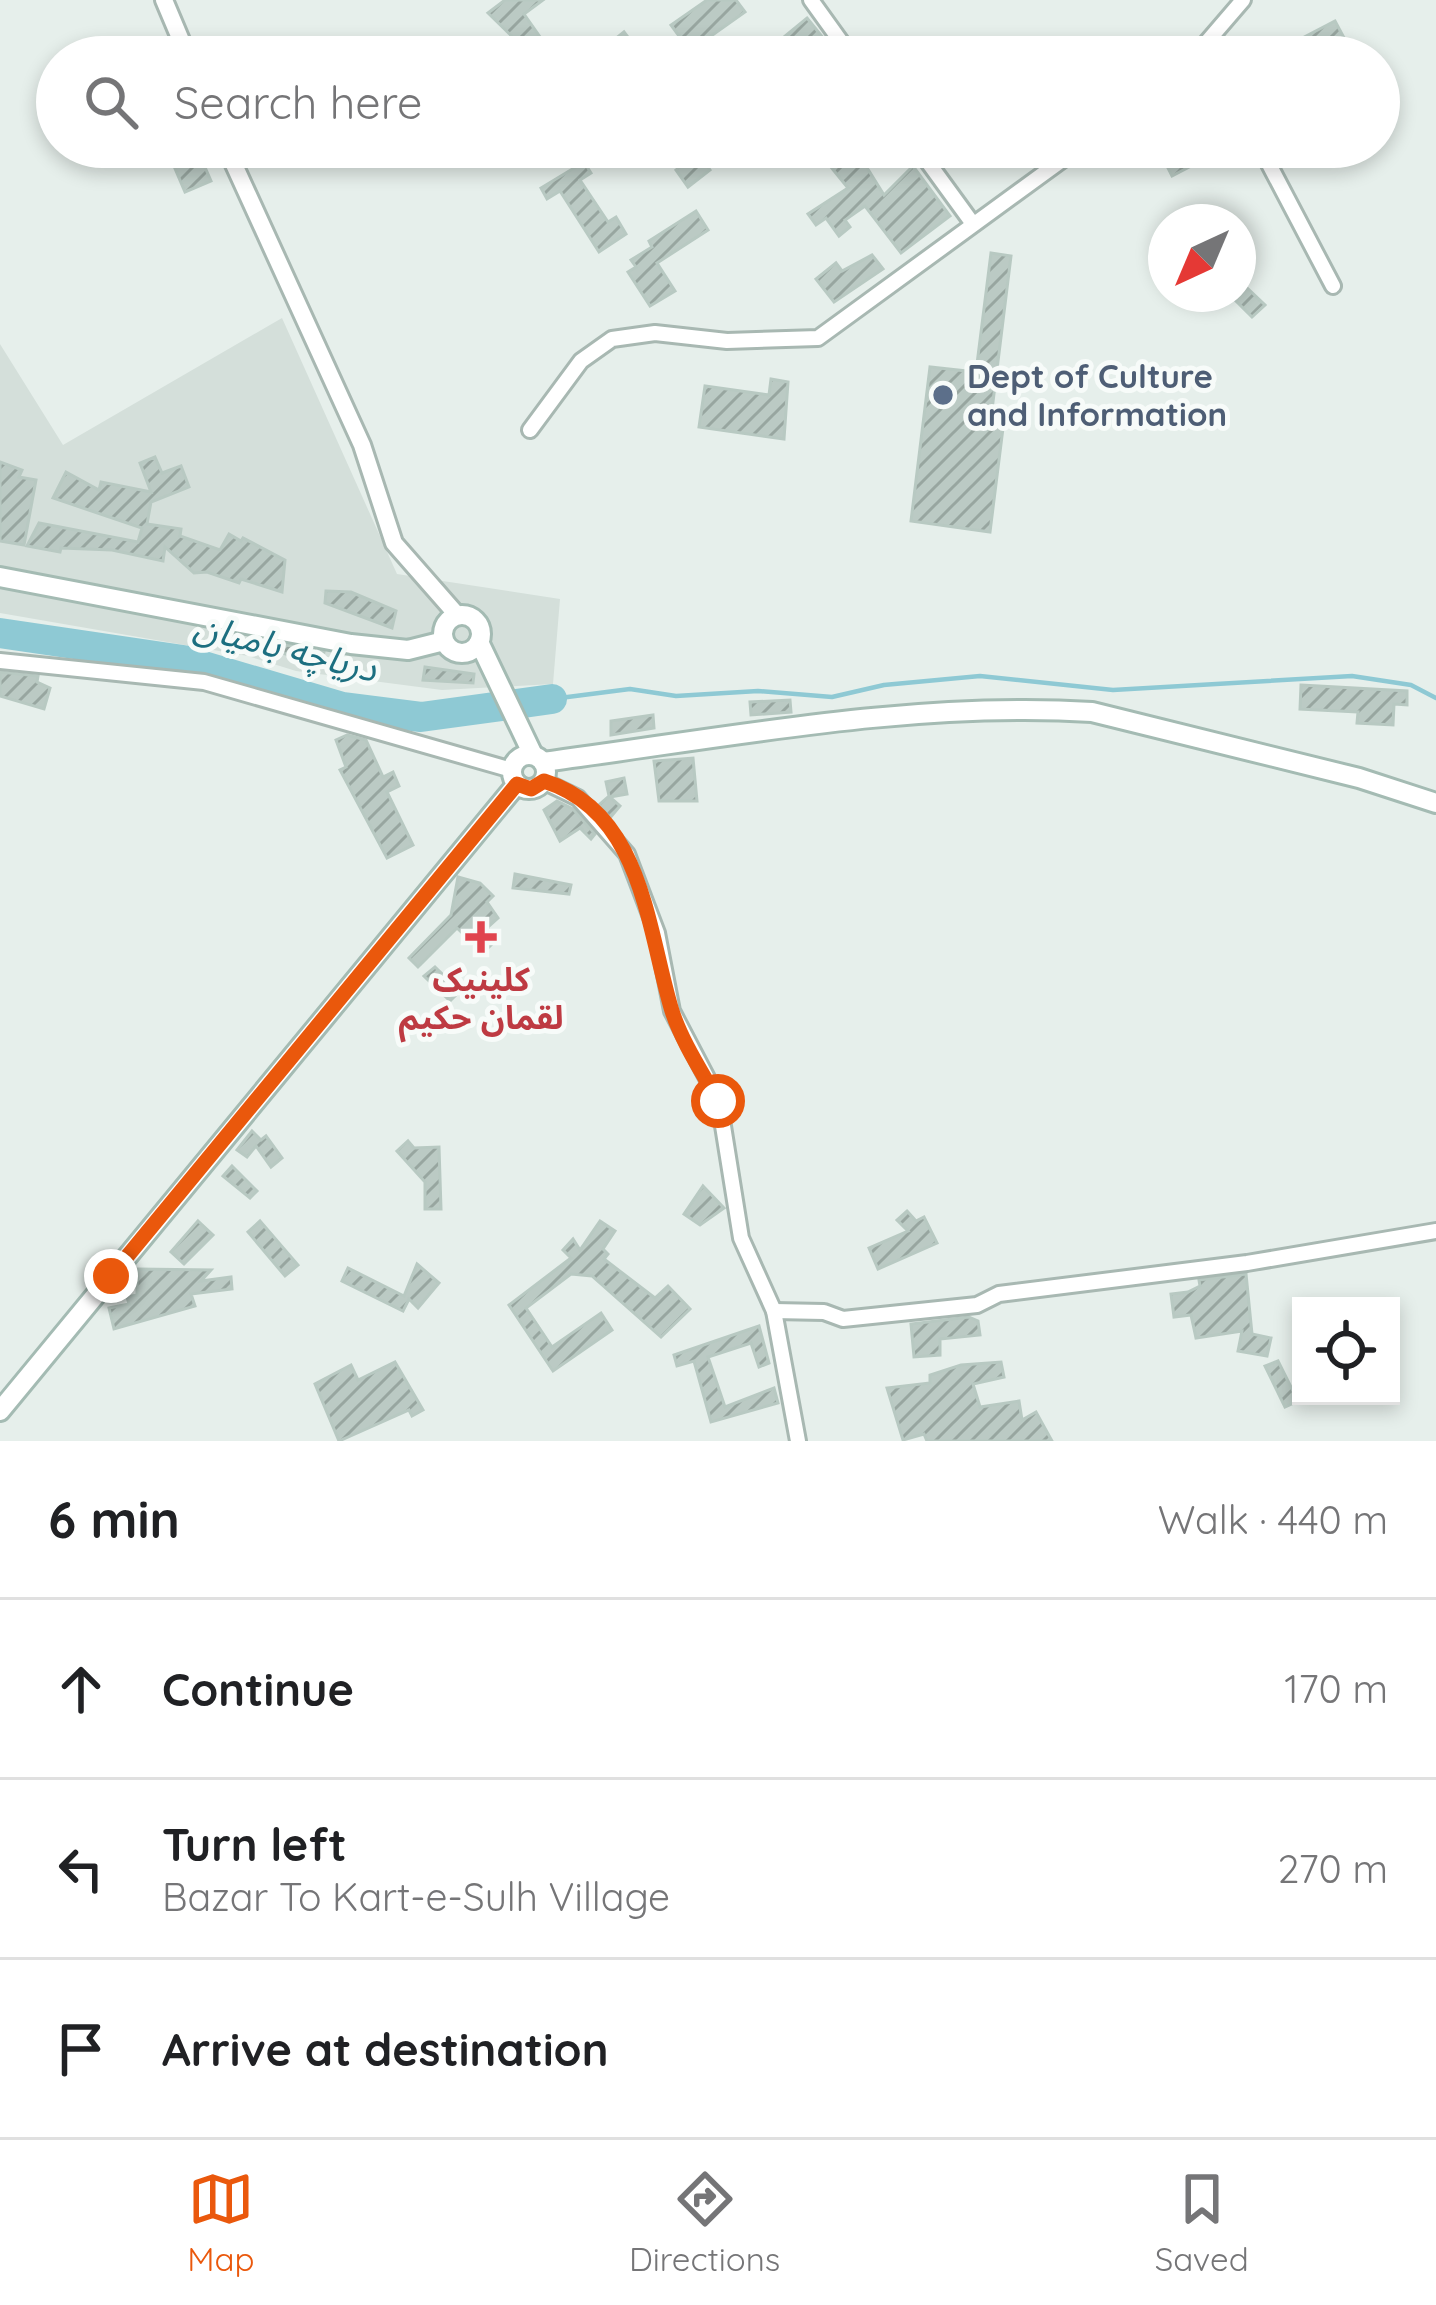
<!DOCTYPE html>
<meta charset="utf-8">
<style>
:root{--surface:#fff;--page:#f6f6f6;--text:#202124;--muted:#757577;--line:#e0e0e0;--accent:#ea580c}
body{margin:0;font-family:Quicksand,"Noto Sans Arabic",sans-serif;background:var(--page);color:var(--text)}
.controls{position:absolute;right:36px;bottom:36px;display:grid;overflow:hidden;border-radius:0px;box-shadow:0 6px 18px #0003}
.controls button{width:108px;height:108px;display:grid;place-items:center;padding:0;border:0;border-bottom:3px solid var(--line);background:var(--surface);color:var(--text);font:60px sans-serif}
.compass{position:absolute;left:1148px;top:204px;width:108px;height:108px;border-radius:50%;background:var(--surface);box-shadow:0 6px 18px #0003;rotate:224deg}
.stop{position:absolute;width:36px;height:36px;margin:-27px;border:9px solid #ea580c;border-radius:50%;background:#fff}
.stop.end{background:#ea580c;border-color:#fff;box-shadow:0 3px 12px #0008}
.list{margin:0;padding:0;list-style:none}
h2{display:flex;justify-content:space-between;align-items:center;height:156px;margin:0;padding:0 48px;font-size:51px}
h2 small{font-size:39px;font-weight:400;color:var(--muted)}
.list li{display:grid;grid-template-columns:78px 1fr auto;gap:36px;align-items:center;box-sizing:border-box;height:180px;padding:0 48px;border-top:3px solid var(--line)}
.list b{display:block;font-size:45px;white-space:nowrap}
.list p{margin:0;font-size:39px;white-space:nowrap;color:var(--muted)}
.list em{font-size:39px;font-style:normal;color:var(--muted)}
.icon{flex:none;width:66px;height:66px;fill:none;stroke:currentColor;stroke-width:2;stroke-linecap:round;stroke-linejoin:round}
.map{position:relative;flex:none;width:1436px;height:1441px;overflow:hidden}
.search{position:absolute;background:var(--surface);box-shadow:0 6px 18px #0003;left:36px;right:36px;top:36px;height:132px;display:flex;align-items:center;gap:30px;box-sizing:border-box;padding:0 42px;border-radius:66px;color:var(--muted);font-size:45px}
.sheet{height:696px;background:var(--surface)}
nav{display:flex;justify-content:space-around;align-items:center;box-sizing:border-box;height:168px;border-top:3px solid var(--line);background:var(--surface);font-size:33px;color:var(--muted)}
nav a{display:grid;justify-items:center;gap:6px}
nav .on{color:var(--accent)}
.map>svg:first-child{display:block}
</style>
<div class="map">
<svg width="1436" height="1441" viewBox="0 0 1436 1441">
<defs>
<pattern id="building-hatch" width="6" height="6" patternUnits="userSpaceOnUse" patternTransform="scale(3)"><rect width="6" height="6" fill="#bbcac4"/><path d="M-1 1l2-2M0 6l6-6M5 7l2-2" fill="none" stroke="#98a6a0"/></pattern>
</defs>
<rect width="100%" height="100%" fill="#e6efeb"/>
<polygon fill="#d4dfda" points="282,318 397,574 560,599 553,684 442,690 296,671 248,656 0,613 0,344 63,445"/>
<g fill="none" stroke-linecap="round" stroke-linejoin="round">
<polyline stroke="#8ec9d4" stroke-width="4.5" points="552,699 630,689 676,696 758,691 832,697 884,685 980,676 1113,690 1352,676 1411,685 1436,698"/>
<polyline stroke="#8ec9d4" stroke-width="30" points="0,633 183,660 342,707 421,717 552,699"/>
</g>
<g fill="url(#building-hatch)" stroke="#b8c9c2" stroke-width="3">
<polygon points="505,0 543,0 524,14 547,47 533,57 488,13"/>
<polygon points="707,0 736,0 745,12 690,51 671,25"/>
<polygon points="807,18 836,54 838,57 800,57 784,37"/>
<polygon points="1335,21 1350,49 1334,57 1266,57"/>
<polygon points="624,32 643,57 611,57 604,48"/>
<polygon points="800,147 874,147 861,158 884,195 913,166 950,216 901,253 865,206 845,220 850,227 839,236 826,218 816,225 808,214 848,188 822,156 811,163"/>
<polygon points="1171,147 1179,147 1189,167 1172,176 1160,152"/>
<polygon points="197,149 211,181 185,192 171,159"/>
<polygon points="698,153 710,170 688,187 676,170"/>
<polygon points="584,162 591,173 580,180 608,222 616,217 626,234 599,252 560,191 547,199 541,188"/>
<polygon points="696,211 708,230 657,263 675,291 650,306 628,272 636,267 631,260 652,247 649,241"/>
<polygon points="991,253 1011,256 991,418 1004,420 990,532 911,521 930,367 976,372"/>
<polygon points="872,255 883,269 834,302 816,279 836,263 842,271"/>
<polygon points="1244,285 1265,305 1252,317 1232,297"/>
<polygon points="771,379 788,382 784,439 699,427 705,386 769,395"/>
<polygon points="155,457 162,473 181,466 189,487 151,502 147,524 181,529 180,536 220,550 229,534 241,541 243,538 285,560 282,592 241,579 239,583 207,572 194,573 165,547 163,561 112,550 61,548 60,552 27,546 39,523 138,542 142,528 53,498 66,472 99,490 101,482 151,492 140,463"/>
<polygon points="0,462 22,470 19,477 36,480 24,545 0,541"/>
<polygon points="326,591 351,592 396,611 392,628 325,603"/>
<polygon points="265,641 324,652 321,664 264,648"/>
<polygon points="425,667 474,674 473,683 423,680"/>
<polygon points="0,672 38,676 37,682 50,688 44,709 0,696"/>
<polygon points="1301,685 1407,691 1407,705 1394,704 1393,725 1357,723 1358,712 1300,709"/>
<polygon points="790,700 791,712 751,715 750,702"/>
<polygon points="653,715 654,728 611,735 611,721"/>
<polygon points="347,735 366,740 383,777 393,772 399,786 387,792 413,845 387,858 340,770 346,767 336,740"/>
<polygon points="693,758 697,801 659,801 654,761"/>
<polygon points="624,778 627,794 610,797 620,806 610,818 599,805 609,796 606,782"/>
<polygon points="557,801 573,809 595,834 591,839 580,828 560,841 544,810"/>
<polygon points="515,874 571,885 569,894 513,888"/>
<polygon points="458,877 480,883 493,896 487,902 498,918 487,928 497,939 483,953 457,928 418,967 409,958 451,915"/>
<polygon points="435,967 460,991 450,1001 424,976"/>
<polygon points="252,1131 261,1140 266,1136 282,1158 271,1167 256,1146 247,1157 237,1150"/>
<polygon points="408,1141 414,1148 439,1147 441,1209 425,1209 425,1182 397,1151"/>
<polygon points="232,1166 257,1191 250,1198 223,1176"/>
<polygon points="703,1186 724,1208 700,1225 684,1214"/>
<polygon points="907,1211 916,1221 924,1217 937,1243 878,1269 869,1248 908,1231 897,1220"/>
<polygon points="198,1221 213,1235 184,1264 171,1252"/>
<polygon points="260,1221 298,1265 285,1276 248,1232"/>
<polygon points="600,1221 615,1231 603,1249 608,1254 604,1259 655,1298 668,1286 690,1309 661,1337 592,1276 571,1274 526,1308 552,1347 601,1313 612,1330 553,1371 509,1305 571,1258 563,1250 573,1239 580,1250"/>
<polygon points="417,1264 439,1283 418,1308 409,1299 403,1311 342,1281 348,1268 404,1296"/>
<polygon points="137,1269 211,1270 201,1281 231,1277 232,1289 191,1294 195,1306 114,1329 109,1308 129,1304 127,1297 137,1295"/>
<polygon points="1246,1274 1252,1334 1271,1338 1267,1356 1238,1351 1242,1331 1196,1338 1191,1315 1174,1317 1171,1294 1188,1292 1200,1286 1199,1280"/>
<polygon points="969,1317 978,1321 980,1335 940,1339 940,1355 914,1357 911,1324"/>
<polygon points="759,1326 769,1363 759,1367 751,1343 708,1357 725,1407 774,1388 778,1403 711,1422 694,1361 677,1366 674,1355"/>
<polygon points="1278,1361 1298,1401 1285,1407 1265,1366"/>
<polygon points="395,1362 423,1410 412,1416 409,1410 339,1441 315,1384 351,1365 358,1380"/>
<polygon points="1001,1362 1004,1377 973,1384 980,1407 1019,1401 1022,1420 1036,1412 1052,1441 927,1441 924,1434 903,1440 887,1388 930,1383 930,1375 961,1365"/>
</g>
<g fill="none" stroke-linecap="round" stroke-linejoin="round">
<g stroke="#a8b8b2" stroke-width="20">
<g id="minor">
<polyline points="811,0 852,57"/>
<polyline points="1194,57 1243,0"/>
<polyline points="917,147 973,224"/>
<polyline points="1260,147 1333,286"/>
<polyline points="530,430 581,361 612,339 655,333 727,341 818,338 1080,147"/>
<polyline points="0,661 204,682 512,770"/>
<polyline points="543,781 578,798 627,854 657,933 672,1011 719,1101 741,1238 774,1311 798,1441"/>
<polyline points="774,1311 824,1312 843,1319 977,1305 999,1294 1247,1263 1436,1231"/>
</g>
</g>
<g stroke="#a8b8b2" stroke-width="22">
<g id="tertiary">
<polyline points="164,0 188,57"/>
<polyline points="226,147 362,445 394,543 458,616"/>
</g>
</g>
<g stroke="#a4bbb3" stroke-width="24">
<g id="secondary">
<polyline points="0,577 351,644 408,650 444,641"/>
<circle cx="462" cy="634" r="19"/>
<polyline points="479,642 533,755"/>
<circle cx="529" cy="772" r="17"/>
<path d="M543 762C725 738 909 701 1092 712L1359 778 1436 803"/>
<polyline points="0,1411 517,784"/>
</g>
</g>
<use href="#minor" stroke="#fff" stroke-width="14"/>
<use href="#tertiary" stroke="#fff" stroke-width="16"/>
<use href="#secondary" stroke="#fff" stroke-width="18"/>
</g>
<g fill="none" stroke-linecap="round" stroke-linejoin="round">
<path stroke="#ea580c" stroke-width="15" d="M111 1276 517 784 531 789 544 781C643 812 647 929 672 1011 682 1042 702 1072 718 1101"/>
</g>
<circle fill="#5c6f8a" stroke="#f7fbf9" stroke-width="4.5" cx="943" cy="395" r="12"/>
<path fill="#e0444e" stroke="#f7fbf9" stroke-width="4.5" d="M475 919h12v12h12v12h-12v12h-12v-12h-12v-12h12z"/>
<g text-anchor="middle" stroke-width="10" stroke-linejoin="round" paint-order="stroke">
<g font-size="33" font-weight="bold" fill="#4e5e75" stroke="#f7fbf9" text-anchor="start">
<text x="967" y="388">Dept of Culture<tspan x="967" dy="38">and Information</tspan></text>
</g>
<g font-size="33" font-weight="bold" fill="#be3a42" stroke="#f7fbf9">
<text x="481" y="991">کلینیک<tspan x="481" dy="38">لقمان حکیم</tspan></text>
</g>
<g font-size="36" font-style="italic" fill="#1c6f80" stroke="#f7fbf9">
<text transform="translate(286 647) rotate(14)" y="13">دریاچه بامیان</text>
</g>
</g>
</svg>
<div class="controls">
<button><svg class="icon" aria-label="locate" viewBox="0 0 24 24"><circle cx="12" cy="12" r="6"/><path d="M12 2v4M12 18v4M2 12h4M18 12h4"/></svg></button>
</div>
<svg class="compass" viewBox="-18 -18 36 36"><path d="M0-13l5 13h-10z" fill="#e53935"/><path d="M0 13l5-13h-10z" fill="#757577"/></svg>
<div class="stop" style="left:718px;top:1101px"></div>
<div class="stop end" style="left:111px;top:1276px"></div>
<div class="search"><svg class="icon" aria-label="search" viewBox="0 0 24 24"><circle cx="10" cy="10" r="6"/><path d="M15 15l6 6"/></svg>Search here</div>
</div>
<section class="sheet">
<h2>6 min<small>Walk · 440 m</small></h2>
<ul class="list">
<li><svg class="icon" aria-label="ahead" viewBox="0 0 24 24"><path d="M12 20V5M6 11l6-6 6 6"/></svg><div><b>Continue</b></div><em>170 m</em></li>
<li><svg class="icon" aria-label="left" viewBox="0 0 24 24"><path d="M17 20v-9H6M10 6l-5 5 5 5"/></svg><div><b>Turn left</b><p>Bazar To Kart-e-Sulh Village</p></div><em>270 m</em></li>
<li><svg class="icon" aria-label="arrive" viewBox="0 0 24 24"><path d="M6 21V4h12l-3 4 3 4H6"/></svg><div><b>Arrive at destination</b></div></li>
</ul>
</section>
<nav>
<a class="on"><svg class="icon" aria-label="map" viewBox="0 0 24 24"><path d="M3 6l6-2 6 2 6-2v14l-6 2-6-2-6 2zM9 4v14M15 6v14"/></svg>Map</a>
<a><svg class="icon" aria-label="directions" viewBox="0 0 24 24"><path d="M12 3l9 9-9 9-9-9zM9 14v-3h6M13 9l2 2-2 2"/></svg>Directions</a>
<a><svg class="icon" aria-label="saved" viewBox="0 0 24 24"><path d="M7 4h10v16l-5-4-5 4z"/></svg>Saved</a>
</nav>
